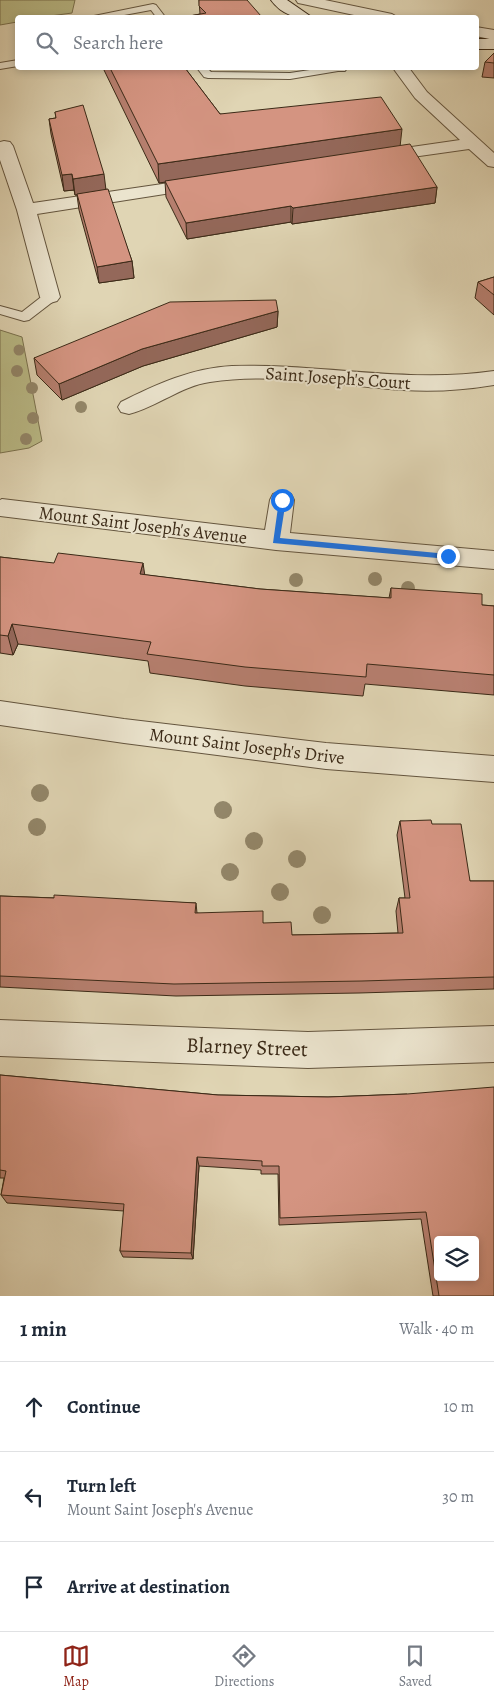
<!DOCTYPE html>
<meta charset="utf-8">
<style>
:root{--surface:#fff;--page:#f6f6f7;--text:#1f2937;--muted:#747a83;--line:#e0e1e3;--accent:#8f2418}
body{margin:0;font-family:Alegreya,serif;background:var(--page);color:var(--text)}
.controls{position:absolute;right:15px;bottom:15px;display:grid;overflow:hidden;border-radius:5px;box-shadow:0 2px 8px #0003}
.controls button{width:45px;height:45px;display:grid;place-items:center;padding:0;border:0;border-bottom:1px solid var(--line);background:var(--surface);color:var(--text);font:25px sans-serif}
.stop{position:absolute;width:15px;height:15px;margin:-11px;border:4px solid #1a73e8;border-radius:50%;background:#fff}
.stop.end{background:#1a73e8;border-color:#fff;box-shadow:0 1px 5px #0008}
.list{margin:0;padding:0;list-style:none}
h2{display:flex;justify-content:space-between;align-items:center;height:65px;margin:0;padding:0 20px;font-size:21px}
h2 small{font-size:16px;font-weight:400;color:var(--muted)}
.list li{display:grid;grid-template-columns:32px 1fr auto;gap:15px;align-items:center;box-sizing:border-box;height:90px;padding:0 20px;border-top:1px solid var(--line)}
.list b{display:block;font-size:19px;white-space:nowrap}
.list p{margin:0;font-size:16px;white-space:nowrap;color:var(--muted)}
.list em{font-size:16px;font-style:normal;color:var(--muted)}
.icon{flex:none;width:28px;height:28px;fill:none;stroke:currentColor;stroke-width:2;stroke-linecap:round;stroke-linejoin:round}
.map{position:relative;flex:none;width:494px;height:1296px;overflow:hidden}
.search{position:absolute;background:var(--surface);box-shadow:0 2px 8px #0003;left:15px;right:15px;top:15px;height:55px;display:flex;align-items:center;gap:12px;box-sizing:border-box;padding:0 18px;border-radius:5px;color:var(--muted);font-size:19px}
.sheet{height:335px;background:var(--surface)}
nav{display:flex;justify-content:space-around;align-items:center;box-sizing:border-box;height:70px;border-top:1px solid var(--line);background:var(--surface);font-size:14px;color:var(--muted)}
nav a{display:grid;justify-items:center;gap:2px}
nav .on{color:var(--accent)}
.map>svg:first-child{display:block}
</style>
<div class="map">
<svg width="494" height="1296" viewBox="0 0 494 1296">
<rect width="100%" height="100%" fill="#e0d5b4"/>
<filter id="stains"><feTurbulence type="fractalNoise" baseFrequency=".004" numOctaves="4"/><feColorMatrix values="0 0 0 0 .2 0 0 0 0 .09 0 0 0 0 .02 0 0 0 .5 -.17"/></filter>
<radialGradient id="worn" r=".72"><stop offset=".6" stop-color="#630" stop-opacity="0"/><stop offset="1" stop-color="#630" stop-opacity=".3"/></radialGradient>
<g fill="#babb87" stroke="#7a724f">
<polygon points="0,0 75,0 72,13 43,17 18,18 17,22 0,25"/>
<polygon points="0,330 22,337 42,441 29,448 0,453"/>
</g>
<g fill="none" stroke-linecap="round" stroke-linejoin="round">
<g stroke="#64553e" stroke-width="2">
<g id="lane">
<polygon points="153,4 156,5 166,18 157,18 151,10 108,18 84,18"/>
<polygon points="18,60 18,66 0,69 0,63"/>
<polygon points="197,68 207,68 211,72 290,73 323,68 343,68 338,71 290,79 208,78 204,77"/>
<polygon points="50,293 57,297 55,300 29,320 24,321 0,314 0,306 22,312 45,294"/>
</g>
</g>
<g stroke="#64553e" stroke-width="2">
<g id="street">
<polygon points="296,0 325,0 392,14 399,18 368,18 303,4 298,3"/>
<polygon points="476,27 494,30 494,40 476,36"/>
<polygon points="330,68 347,68 345,71 332,71"/>
<polygon points="393,68 409,68 427,92 494,153 494,167 488,166 469,149 377,162 371,161 368,157 371,153 377,152 460,140 415,98"/>
<polygon points="4,141 10,142 13,146 33,203 203,178 209,179 212,183 209,187 203,188 37,214 60,297 57,301 50,303 43,301 40,297 17,210 0,160 0,142"/>
<path d="M232 366C321 363 406 384 494 371V385C464 390 434 392 403 390 339 386 274 372 210 382 181 386 157 407 129 414L121 412 118 407 121 402C157 384 192 368 232 366Z"/>
<polygon points="282,491 291,494 294,500 290,533 494,551 494,569 276,550 0,516 0,500 2,499 265,530 270,500 273,494"/>
<polygon points="0,701 124,719 326,743 494,756 494,782 326,769 124,743 0,725"/>
<polygon points="0,1020 308,1032 494,1026 494,1062 308,1068 0,1056"/>
</g>
</g>
<g stroke="#3b2a17" stroke-width="2">
<g id="secondary">
<path d="M271 0H287L313 18C295 18 282 15 271 0Z"/>
<rect x="476" y="39" width="18" height="10"/>
</g>
</g>
<use href="#lane" fill="#ebe4ce" fill-rule="evenodd"/>
<use href="#street" fill="#ebe4ce" fill-rule="evenodd"/>
<use href="#secondary" fill="#ebe4ce" fill-rule="evenodd"/>
</g>
<g fill="#93876a">
<circle cx="19" cy="350" r="5.5"/>
<circle cx="17" cy="371" r="6"/>
<circle cx="32" cy="388" r="6"/>
<circle cx="81" cy="407" r="6"/>
<circle cx="33" cy="418" r="6"/>
<circle cx="26" cy="439" r="6"/>
<circle cx="375" cy="579" r="7"/>
<circle cx="296" cy="580" r="7"/>
<circle cx="408" cy="588" r="7"/>
<circle cx="40" cy="793" r="9"/>
<circle cx="223" cy="810" r="9"/>
<circle cx="37" cy="827" r="9"/>
<circle cx="254" cy="841" r="9"/>
<circle cx="297" cy="859" r="9"/>
<circle cx="230" cy="872" r="9"/>
<circle cx="280" cy="892" r="9"/>
<circle cx="322" cy="915" r="9"/>
</g>
<g fill="#b67f6f" stroke="#3b2a17">
<polygon points="199,0 261,16 261,18 179,18 200,14"/>
<polygon points="494,53 494,78 482,77 485,62"/>
<polygon points="103,68 185,68 220,114 400,146 437,187 435,203 292,224 291,222 187,239 166,197 165,182 159,183"/>
<polygon points="55,112 106,189 132,261 134,278 99,283 79,210 77,195 75,195 74,190 64,191 51,134 49,119 56,118"/>
<polygon points="494,277 494,315 475,298 478,282"/>
<polygon points="278,311 277,327 143,366 62,400 37,375 34,358"/>
<polygon points="0,557 260,589 389,598 391,588 482,605 494,606 494,695 365,684 363,696 245,686 150,673 148,661 18,644 13,655 0,653"/>
<polygon points="400,821 432,824 470,881 494,881 494,989 359,993 176,996 0,987 0,896 196,903 197,913 263,923 292,935 398,933 396,911 399,898 405,898 397,835"/>
<polygon points="0,1075 218,1095 328,1097 407,1094 494,1296 433,1296 421,1219 279,1225 278,1174 261,1174 261,1170 199,1166 193,1259 123,1257 120,1251 124,1211 7,1203 1,1195 4,1178 0,1178"/>
</g>
<g fill="#94685a" stroke="#3b2a17">
<polygon points="402,129 400,147 159,183 158,164"/>
<polygon points="72,174 74,190 64,191 62,175"/>
<polygon points="104,174 106,190 75,195 73,179"/>
<polygon points="437,187 435,203 292,224 293,208"/>
<polygon points="291,206 291,222 187,239 186,223"/>
<polygon points="132,261 134,278 99,283 97,267"/>
<polygon points="278,311 277,327 143,366 62,400 59,384 142,349"/>
<polygon points="143,563 146,583 140,574"/>
<polygon points="12,624 18,644 13,655 8,636"/>
<polygon points="197,1157 199,1166 193,1259 191,1253"/>
</g>
<g fill="#d49481" stroke="#3b2a17" fill-rule="evenodd">
<polygon points="199,0 247,0 261,16 251,18 179,18 206,13 199,6"/>
<polygon points="494,53 494,63 485,62"/>
<polygon points="110,68 185,68 220,114 381,97 402,129 158,164"/>
<polygon points="83,105 104,174 73,179 72,174 62,175 49,119 56,118 55,112"/>
<polygon points="410,144 437,187 293,208 291,206 186,223 165,181"/>
<polygon points="108,189 132,261 97,267 77,194"/>
<polygon points="494,277 494,295 478,282"/>
<polygon points="276,300 278,311 142,349 59,384 34,358 170,302"/>
<polygon points="58,553 143,563 140,574 260,589 391,598 391,588 482,594 482,605 494,606 494,675 367,664 366,677 245,667 147,654 151,642 12,624 8,636 0,635 0,557 54,563"/>
<polygon points="431,820 432,824 461,824 470,881 494,881 494,977 362,981 174,984 0,976 0,896 54,898 54,895 196,903 195,913 263,911 263,923 291,922 292,935 403,933 399,898 410,898 400,821"/>
<path d="M0 1075 218 1095 328 1097 407 1094 494 1087V1296H439L426 1212 280 1218 279 1166H262V1161L197 1157 191 1253 120 1251 124 1204 1 1195 6 1171 0 1170ZM438 1240H475V1277H438Z"/>
</g>
<polygon fill="#1a73e8" points="282,497 286,500 280,538 448,554 452,556 448,559 273,543 279,500"/>
<g text-anchor="middle" stroke-width="4" stroke-linejoin="round" paint-order="stroke">
<g font-size="18" fill="#3b2a17" stroke="#ebe4ce">
<text transform="translate(338 378) rotate(4)" y="6">Saint Joseph's Court</text>
<text transform="translate(143 525) rotate(7)" y="6">Mount Saint Joseph's Avenue</text>
<text transform="translate(247 746) rotate(7)" y="6">Mount Saint Joseph's Drive</text>
</g>
<g font-size="21" fill="#3b2a17" stroke="#ebe4ce">
<text transform="translate(247 1047) rotate(2)" y="7">Blarney Street</text>
</g>
</g>
<rect width="100%" height="100%" filter="url(#stains)"/>
<rect width="100%" height="100%" fill="url(#worn)"/>
</svg>
<div class="controls">
<button><svg class="icon" aria-label="layers" viewBox="0 0 24 24"><path d="M12 4l9 5-9 5-9-5zM3 14l9 5 9-5"/></svg></button>
</div>
<div class="stop" style="left:282px;top:500px"></div>
<div class="stop end" style="left:448px;top:556px"></div>
<div class="search"><svg class="icon" aria-label="search" viewBox="0 0 24 24"><circle cx="10" cy="10" r="6"/><path d="M15 15l6 6"/></svg>Search here</div>
</div>
<section class="sheet">
<h2>1 min<small>Walk · 40 m</small></h2>
<ul class="list">
<li><svg class="icon" aria-label="ahead" viewBox="0 0 24 24"><path d="M12 20V5M6 11l6-6 6 6"/></svg><div><b>Continue</b></div><em>10 m</em></li>
<li><svg class="icon" aria-label="left" viewBox="0 0 24 24"><path d="M17 20v-9H6M10 6l-5 5 5 5"/></svg><div><b>Turn left</b><p>Mount Saint Joseph's Avenue</p></div><em>30 m</em></li>
<li><svg class="icon" aria-label="arrive" viewBox="0 0 24 24"><path d="M6 21V4h12l-3 4 3 4H6"/></svg><div><b>Arrive at destination</b></div></li>
</ul>
</section>
<nav>
<a class="on"><svg class="icon" aria-label="map" viewBox="0 0 24 24"><path d="M3 6l6-2 6 2 6-2v14l-6 2-6-2-6 2zM9 4v14M15 6v14"/></svg>Map</a>
<a><svg class="icon" aria-label="directions" viewBox="0 0 24 24"><path d="M12 3l9 9-9 9-9-9zM9 14v-3h6M13 9l2 2-2 2"/></svg>Directions</a>
<a><svg class="icon" aria-label="saved" viewBox="0 0 24 24"><path d="M7 4h10v16l-5-4-5 4z"/></svg>Saved</a>
</nav>
